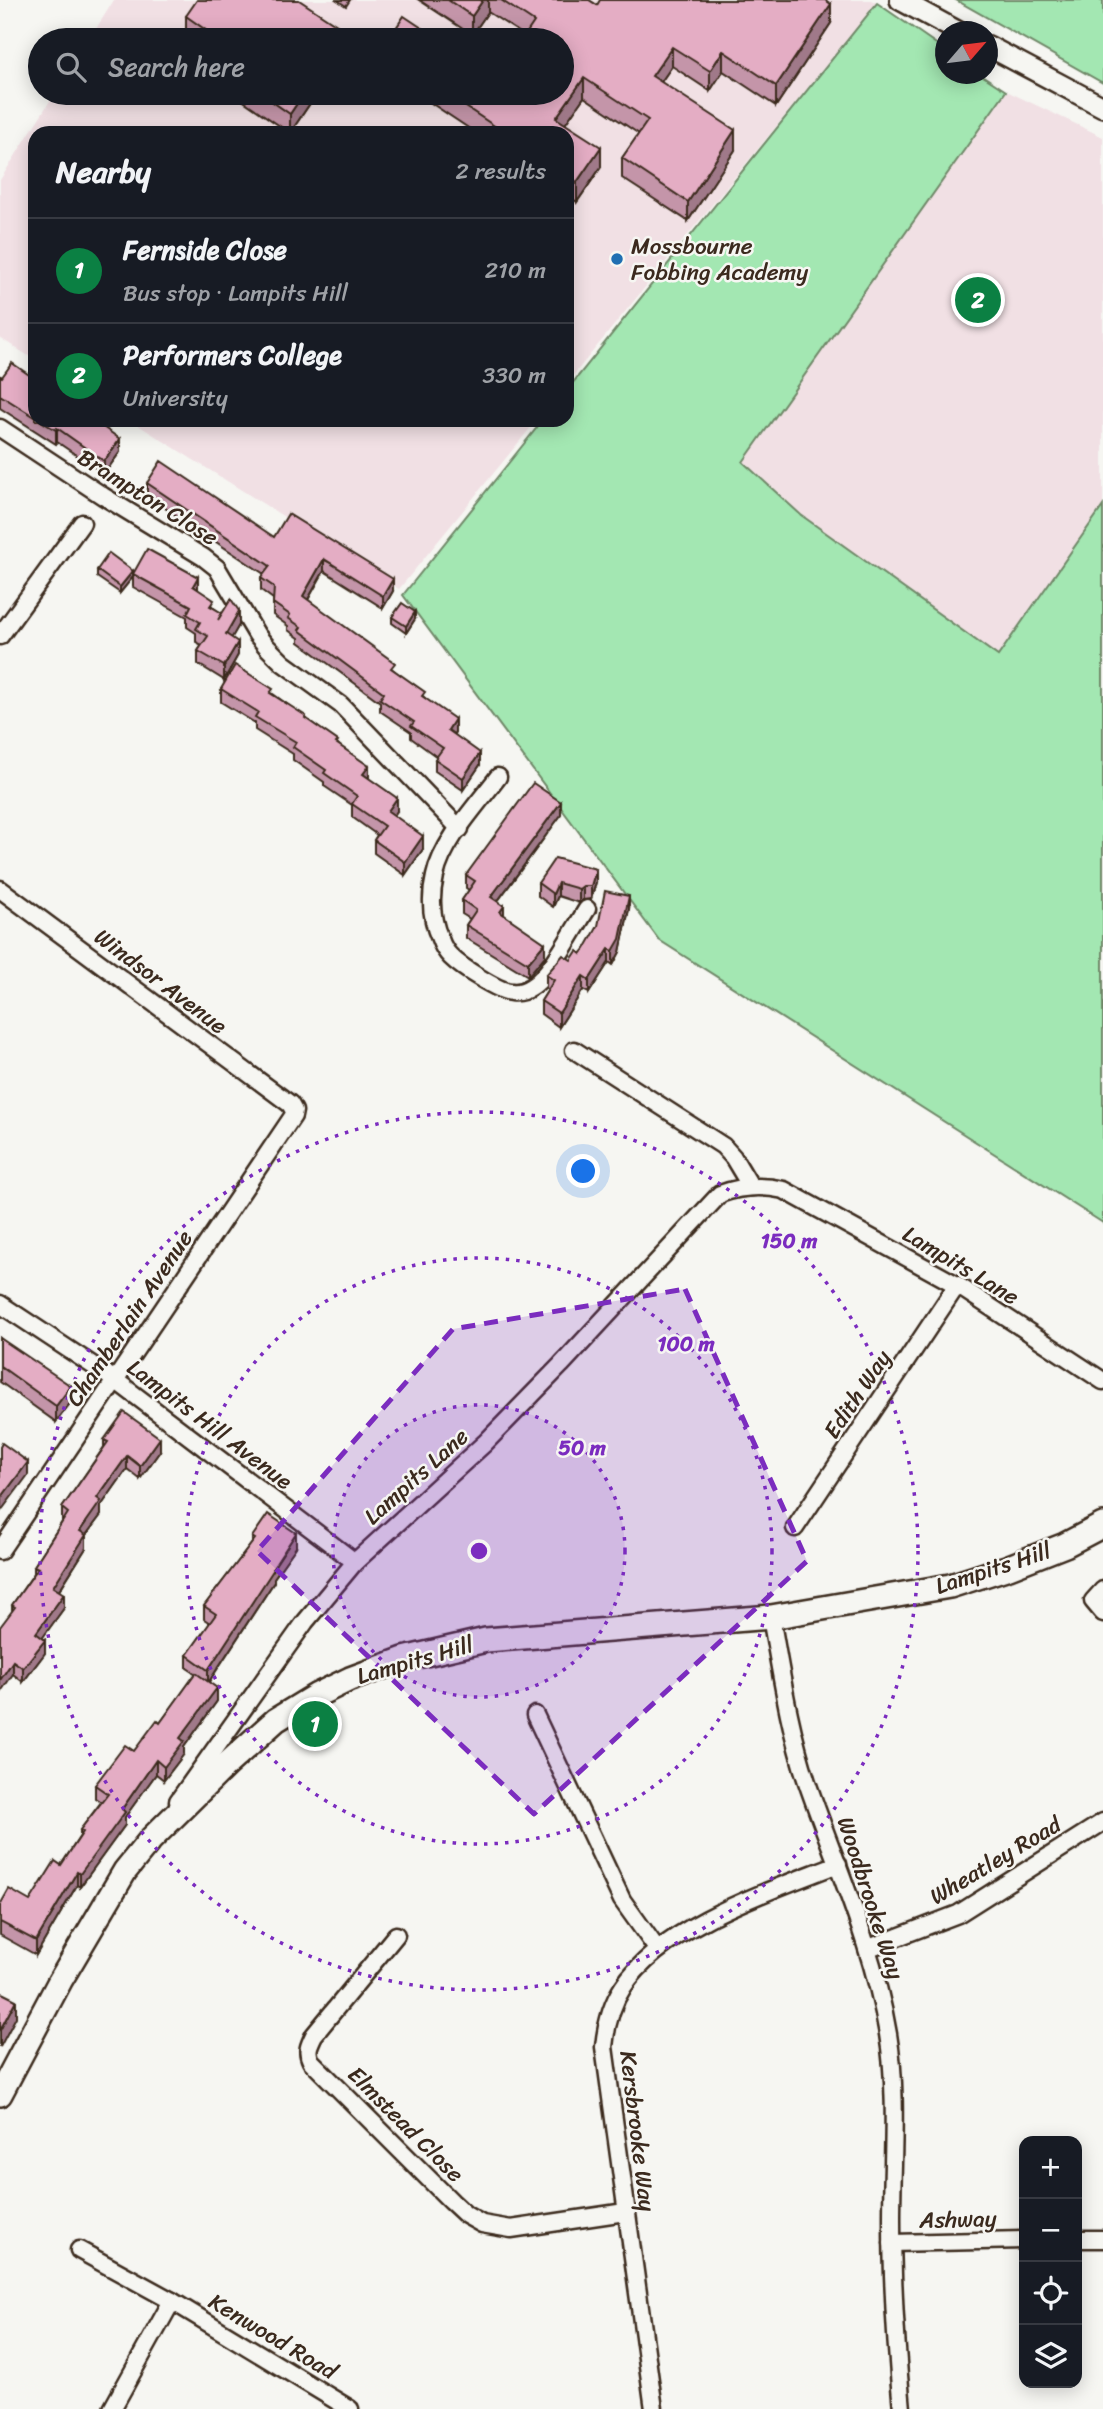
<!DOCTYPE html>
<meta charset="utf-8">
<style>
:root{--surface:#171b24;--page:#242831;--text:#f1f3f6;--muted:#9ea1a6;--line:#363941;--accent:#0b8043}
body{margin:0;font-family:Sriracha,sans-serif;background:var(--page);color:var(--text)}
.controls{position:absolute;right:21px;bottom:21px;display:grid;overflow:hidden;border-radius:14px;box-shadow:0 4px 18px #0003}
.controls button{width:63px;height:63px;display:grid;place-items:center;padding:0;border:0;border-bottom:2px solid var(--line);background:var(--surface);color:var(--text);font:35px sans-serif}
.compass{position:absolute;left:935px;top:21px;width:63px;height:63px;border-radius:50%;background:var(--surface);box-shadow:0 4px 18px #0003;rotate:62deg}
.you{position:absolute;left:584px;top:1172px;width:24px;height:24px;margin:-18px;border:5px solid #fff;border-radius:50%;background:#1a73e8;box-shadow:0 0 0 10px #1a73e833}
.badge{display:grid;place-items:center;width:46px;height:46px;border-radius:50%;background:var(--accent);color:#fff;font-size:23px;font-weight:700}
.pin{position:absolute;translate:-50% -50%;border:4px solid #fff;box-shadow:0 2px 7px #0006}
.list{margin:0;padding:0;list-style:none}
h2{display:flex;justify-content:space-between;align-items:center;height:91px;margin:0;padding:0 28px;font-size:30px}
h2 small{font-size:23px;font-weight:400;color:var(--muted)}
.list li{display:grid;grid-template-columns:46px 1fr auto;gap:21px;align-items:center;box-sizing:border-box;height:105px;padding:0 28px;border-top:2px solid var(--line)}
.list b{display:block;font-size:26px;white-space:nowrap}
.list p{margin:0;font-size:23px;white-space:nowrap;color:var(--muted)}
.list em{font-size:23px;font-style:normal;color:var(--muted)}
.icon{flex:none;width:38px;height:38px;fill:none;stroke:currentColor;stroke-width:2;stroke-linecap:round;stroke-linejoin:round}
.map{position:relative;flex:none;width:1103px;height:2409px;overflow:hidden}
.search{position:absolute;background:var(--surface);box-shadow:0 4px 18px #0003;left:28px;top:28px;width:546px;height:77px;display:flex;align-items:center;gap:18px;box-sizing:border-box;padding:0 24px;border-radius:38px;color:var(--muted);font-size:26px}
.panel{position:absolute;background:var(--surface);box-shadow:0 4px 18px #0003;left:28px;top:126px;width:546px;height:301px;border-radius:21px}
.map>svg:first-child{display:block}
</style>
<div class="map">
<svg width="1103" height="2409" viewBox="0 0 1103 2409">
<rect width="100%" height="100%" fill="#f6f6f2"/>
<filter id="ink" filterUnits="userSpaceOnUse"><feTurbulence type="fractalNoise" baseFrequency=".0143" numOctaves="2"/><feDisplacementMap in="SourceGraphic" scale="14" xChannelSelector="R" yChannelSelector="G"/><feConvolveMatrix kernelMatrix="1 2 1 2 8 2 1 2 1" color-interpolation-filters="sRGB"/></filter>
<g filter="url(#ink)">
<g fill="#f1e0e4">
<polygon points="114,0 871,0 877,3 567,383 567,133 35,133 35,360 0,338 0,180 55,93 562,93 562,40 89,40"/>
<polygon points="998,87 1103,137 1103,506 998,657 801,515 743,462"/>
<polygon points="130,420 537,420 399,589"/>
</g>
<g fill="#a3e7b2" stroke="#6f8868" stroke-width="2">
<polygon points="956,0 1103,0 1103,83"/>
<polygon points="877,3 945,50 946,74 980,74 1006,91 743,462 801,515 998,656 1103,506 1103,1223 659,940 403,595 543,420 567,420 567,390"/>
</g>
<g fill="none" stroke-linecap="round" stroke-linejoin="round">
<g stroke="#3b2a1e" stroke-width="21">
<g id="minor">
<polyline points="0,428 103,496 203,557 217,568 257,635 267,647 283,663 341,705 460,829"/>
<polyline points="0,636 82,523"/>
<path d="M498 777C477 805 442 842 435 876 430 897 431 919 440 939 442 945 447 953 451 957 461 967 498 991 511 992 518 993 525 991 531 987 550 976 574 929 587 909"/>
<polyline points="0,889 290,1104 294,1111 293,1116 0,1551"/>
<polyline points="574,1050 723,1146 733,1157 751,1187"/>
<polyline points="0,1304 115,1380 355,1562"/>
<polyline points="795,1528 957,1285"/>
<polyline points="1103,1590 1093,1601 1103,1613"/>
<path d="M771 1617C781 1672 789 1728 807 1782 836 1866 873 1945 888 2034 898 2094 892 2158 892 2219 892 2282 896 2346 902 2409"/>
<polyline points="535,1715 622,1900 657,1949"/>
<path d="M178 1801 305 1622 355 1562 485 1443 561 1365 720 1194C742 1186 762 1185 784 1190L957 1285 1103 1381"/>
<path d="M396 1935 314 2035C309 2045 306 2051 311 2061L452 2202 466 2215 482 2224 511 2229 625 2212"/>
<polyline points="869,1948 958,1914 1103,1822"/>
<polyline points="1077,2239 1103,2239"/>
<polyline points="892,2243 1024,2240"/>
<polyline points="79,2250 172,2301 350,2409"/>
<polyline points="112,2409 172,2301"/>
<path d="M654 2409 604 2047C606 2026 611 2005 623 1987 663 1925 772 1890 838 1864"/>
</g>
</g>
<g stroke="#3b2a1e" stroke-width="24">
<g id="tertiary">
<polyline points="900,0 959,32"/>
<polyline points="988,46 1103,107"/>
</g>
</g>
<g stroke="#3b2a1e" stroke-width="28">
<polyline id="secondary" points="0,2094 60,1981 125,1871 151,1839 227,1764 276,1720 317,1695 350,1679 404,1659 486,1640 771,1617 950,1586 1009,1567 1065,1545 1103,1525"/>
</g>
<use href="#minor" stroke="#f6f6f2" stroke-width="16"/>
<use href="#tertiary" stroke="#f6f6f2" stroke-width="19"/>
<use href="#secondary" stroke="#f6f6f2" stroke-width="23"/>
</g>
<g fill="#c495a9" stroke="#3b2a1e" stroke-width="2">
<polygon points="337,0 350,0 346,6"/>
<polygon points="419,0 589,0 597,5 831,23 776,106 723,71 710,91 672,66 661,82 735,150 688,221 622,178 622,158 639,134 584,97 565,124 601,167 577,202 567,195 567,133 476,133 416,93 562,93 525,36 488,12 472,35"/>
<polygon points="186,16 346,40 192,40 186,36"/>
<polygon points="232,93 317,93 290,133"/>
<polygon points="0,376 2,377 35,379 35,420 93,420 120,452 104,474 57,442 56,444 0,408"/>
<polygon points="147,483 274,537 393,591 383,608 324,571 308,600 395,671 425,698 455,732 454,734 480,765 463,790 435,771 435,759 437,757 411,738 411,732 380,711 380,702 299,642 299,638 288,630 288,626 273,615 273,599 261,590 261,578 264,574 147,496"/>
<polygon points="97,570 133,577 120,593 97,577"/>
<polygon points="133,574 198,590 214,608 239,625 231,638 238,655 224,680 198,664 198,651 202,645 196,642 196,633 187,627 187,617 133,587"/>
<polygon points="392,617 415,619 406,633 392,623"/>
<polygon points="221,689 273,694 306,718 338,744 397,811 394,815 423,849 405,875 374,853 374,840 377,835 352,817 352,805 324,786 324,782 293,760 293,754 255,730 255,723 221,702"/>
<polygon points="561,815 498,901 504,915 545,956 528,976 466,938 466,925 470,919 462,914 462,900 469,890 466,888 466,875"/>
<polygon points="596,882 591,899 583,900 579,903 558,896 553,907 538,896 538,883"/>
<polygon points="629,909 620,952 613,965 609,962 589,993 583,990 559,1027 541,1014 541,1001 548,990 546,988 546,975 581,954"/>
<polygon points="0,1338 71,1402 56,1422 0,1382"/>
<polygon points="104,1440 160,1451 140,1479 127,1469 101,1506 101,1515 86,1535 86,1548 59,1591 64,1608 42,1638 45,1653 23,1682 13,1674 12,1605 34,1573 34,1566 62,1522 62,1508 104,1447"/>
<polygon points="252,1537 296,1547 274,1578 274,1582 209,1682 217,1701 184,1747 184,1754 164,1780 156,1774 125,1817 125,1825 80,1887 77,1885 36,1955 0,1935 0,1905 30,1901 61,1865 80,1836 80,1830 101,1802 95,1798 95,1785 134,1751 160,1723 196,1674 187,1668 187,1655 210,1623 204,1619 204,1606 252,1543"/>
</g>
<g fill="#a07989" stroke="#3b2a1e" stroke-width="2">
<polygon points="483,0 488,0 488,12 472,35 472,16"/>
<polygon points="831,4 831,23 776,106 776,86"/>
<polygon points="346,31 346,40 340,40"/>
<polygon points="672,47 672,66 652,95 652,76"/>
<polygon points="723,51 723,71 710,91 710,71"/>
<polygon points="584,78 584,97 559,133 556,118"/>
<polygon points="304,93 317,93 290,133 290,114"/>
<polygon points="735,130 735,150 688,221 688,202"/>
<polygon points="601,147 601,167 577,202 577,182"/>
<polygon points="57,428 57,442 56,444 56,430"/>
<polygon points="120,439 120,452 104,474 104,461"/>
<polygon points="324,559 324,571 303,608 303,596"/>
<polygon points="133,571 133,577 120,593 120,587"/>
<polygon points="198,577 198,590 193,586"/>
<polygon points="393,579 393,591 383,608 383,596"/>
<polygon points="239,611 239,625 226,648 226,634"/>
<polygon points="415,612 415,619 406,633 406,626"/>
<polygon points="238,642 238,655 224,680 224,666"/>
<polygon points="455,719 455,732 448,742 448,730"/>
<polygon points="480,753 480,765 463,790 463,778"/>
<polygon points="369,766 369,779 363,774"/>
<polygon points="397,798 397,811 388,824 388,811"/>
<polygon points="561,802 561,815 491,910 491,897"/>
<polygon points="423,836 423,849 405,875 405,862"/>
<polygon points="596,869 596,882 591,899 591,886"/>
<polygon points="558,883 558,896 553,907 553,894"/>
<polygon points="583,886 583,900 579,903 579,889"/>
<polygon points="629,896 629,909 620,952 613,965 613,951"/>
<polygon points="504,906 504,919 500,912"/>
<polygon points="545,943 545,956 528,976 528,963"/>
<polygon points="609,949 609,962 589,993 589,980"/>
<polygon points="583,976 583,990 559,1027 559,1013"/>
<polygon points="71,1386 71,1402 56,1422 56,1406"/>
<polygon points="160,1438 160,1451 140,1479 140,1466"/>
<polygon points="127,1456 127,1469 101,1506 101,1515 86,1535 86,1548 53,1600 53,1587 80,1531 97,1498"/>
<polygon points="28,1462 28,1475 1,1511 1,1498"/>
<polygon points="296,1533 296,1547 274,1578 274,1582 208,1683 208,1670 273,1568"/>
<polygon points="64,1594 64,1608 36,1647 36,1633"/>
<polygon points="45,1640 45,1653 23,1682 23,1668"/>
<polygon points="13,1661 13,1674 0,1693 0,1680"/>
<polygon points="217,1688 217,1701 184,1747 184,1754 164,1780 164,1767 180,1738"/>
<polygon points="156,1760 156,1774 125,1817 125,1825 80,1887 80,1874 122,1809"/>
<polygon points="77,1872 77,1885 36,1955 36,1941"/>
<polygon points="16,2000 16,2017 0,2047 0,2030"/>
</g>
<g fill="#e4adc4" stroke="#3b2a1e" stroke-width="2">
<polygon points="197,0 299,0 346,31 340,40 220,40 186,16"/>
<polygon points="448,0 483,0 472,16"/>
<polygon points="501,0 589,0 597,5 600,0 825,0 831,4 776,86 723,51 710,71 672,47 652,76 735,130 688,202 622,158 648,120 584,78 556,118 601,147 577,182 567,175 567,133 505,133 445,93 562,93 562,40 522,40 534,22"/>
<polygon points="404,16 440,40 388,40"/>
<polygon points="260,93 304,93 290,114"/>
<polygon points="12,363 35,379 35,417 0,395 0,376 2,377"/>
<polygon points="39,420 93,420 120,439 104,461 57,428 56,430"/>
<polygon points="161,461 274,537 288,514 393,579 383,596 324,559 303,596 395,663 391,668 425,692 422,696 455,719 448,730 480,753 463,778 435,759 443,748 411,726 414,722 380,699 384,693 299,630 301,627 288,618 290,615 273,603 274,587 261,578 270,566 147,483"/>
<polygon points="147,549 198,577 193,586 214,600 210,606 222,613 218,620 231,599 239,611 226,634 238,642 224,666 198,651 208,636 196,629 200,622 187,614 191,606 133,574"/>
<polygon points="109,553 133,571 120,587 97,570"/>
<polygon points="402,603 415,612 406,626 392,617"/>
<polygon points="235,665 273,689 270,693 306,716 305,718 338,741 336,743 369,766 363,774 397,798 388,811 423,836 405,862 374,840 384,826 352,804 357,796 324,773 326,770 293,747 296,742 255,717 258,712 221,689"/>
<polygon points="533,783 561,802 491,897 504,906 500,912 545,943 528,963 466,925 476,910 462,900 475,881 466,875"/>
<polygon points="555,858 596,869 591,886 583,886 579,889 558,883 553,894 538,883"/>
<polygon points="605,891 629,896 620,939 613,951 609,949 589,980 583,976 559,1013 541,1001 554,980 546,975 563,955 571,960 577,951 581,954 585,949 598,926"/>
<polygon points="0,1338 71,1386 56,1406 0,1366"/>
<polygon points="124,1412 160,1438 140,1466 127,1456 97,1498 101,1501 80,1531 86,1535 53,1587 64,1594 36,1633 45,1640 23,1668 13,1661 0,1680 0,1627 15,1607 12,1605 38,1568 34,1566 68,1513 62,1508 108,1442 104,1440"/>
<polygon points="2,1443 28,1462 1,1498 0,1498 0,1447"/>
<polygon points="268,1514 296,1533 273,1568 274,1569 208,1670 187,1655 216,1614 204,1606 255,1539 252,1537"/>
<polygon points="196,1673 217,1688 180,1738 184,1741 164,1767 156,1760 122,1809 125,1812 80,1874 77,1872 36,1941 0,1922 0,1905 9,1889 30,1901 55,1861 61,1865 83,1832 80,1830 108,1794 95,1785 125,1745 134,1751 157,1720 160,1723"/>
<polygon points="0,1992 16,2000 0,2030"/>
</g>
</g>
<path fill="#7b2cbf" fill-opacity="0.2" stroke="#7b2cbf" stroke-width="5" stroke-dasharray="14 9" stroke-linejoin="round" d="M685 1289 807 1561 534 1814 257 1551 453 1329Z"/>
<circle cx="479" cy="1551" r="146" fill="#7b2cbf" fill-opacity=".12"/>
<g fill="none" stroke="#7b2cbf" stroke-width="3.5" stroke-dasharray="3.5 7">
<circle cx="479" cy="1551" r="146"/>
<circle cx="479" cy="1551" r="293"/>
<circle cx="479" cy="1551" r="439"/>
</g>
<circle fill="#1f6fb2" stroke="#f6f6f2" stroke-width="2.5" cx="617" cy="259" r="7"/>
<g text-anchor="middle" stroke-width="5" stroke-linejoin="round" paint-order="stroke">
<g font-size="23" fill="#3b2a1e" stroke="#f6f6f2" text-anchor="start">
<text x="631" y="254">Mossbourne<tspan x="631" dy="26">Fobbing Academy</tspan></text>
</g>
<g font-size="23" fill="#3b2a1e" stroke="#f6f6f2">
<text transform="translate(148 497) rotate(32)" y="8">Brampton Close</text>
<text transform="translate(161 981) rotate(37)" y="8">Windsor Avenue</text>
<text transform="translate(961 1265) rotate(31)" y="8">Lampits Lane</text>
<text transform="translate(129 1318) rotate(-56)" y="8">Chamberlain Avenue</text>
<text transform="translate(857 1394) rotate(-56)" y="8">Edith Way</text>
<text transform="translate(210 1424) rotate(37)" y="8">Lampits Hill Avenue</text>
<text transform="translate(416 1476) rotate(-42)" y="8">Lampits Lane</text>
<text transform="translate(993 1568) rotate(-18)" y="8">Lampits Hill</text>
<text transform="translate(415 1660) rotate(-16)" y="8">Lampits Hill</text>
<text transform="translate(995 1860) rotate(-31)" y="8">Wheatley Road</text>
<text transform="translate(871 1898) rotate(72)" y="8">Woodbrooke Way</text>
<text transform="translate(406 2124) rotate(45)" y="8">Elmstead Close</text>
<text transform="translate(638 2131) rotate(83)" y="8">Kersbrooke Way</text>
<text transform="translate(958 2219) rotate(-1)" y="8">Ashway</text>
<text transform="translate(273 2336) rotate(31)" y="8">Kenwood Road</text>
</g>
</g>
<circle cx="479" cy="1551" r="10" fill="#7b2cbf" stroke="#f6f6f2" stroke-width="3.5"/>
<g font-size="21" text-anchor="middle" font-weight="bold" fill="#7b2cbf" stroke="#f6f6f2" stroke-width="5" stroke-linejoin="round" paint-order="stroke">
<text x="789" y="1248">150 m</text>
<text x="686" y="1351">100 m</text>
<text x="582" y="1455">50 m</text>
</g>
</svg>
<div class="controls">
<button>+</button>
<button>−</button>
<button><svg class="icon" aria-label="locate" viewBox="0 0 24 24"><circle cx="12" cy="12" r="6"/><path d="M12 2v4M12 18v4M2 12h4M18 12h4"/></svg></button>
<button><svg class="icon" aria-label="layers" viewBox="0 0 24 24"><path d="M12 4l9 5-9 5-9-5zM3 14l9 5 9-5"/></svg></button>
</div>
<svg class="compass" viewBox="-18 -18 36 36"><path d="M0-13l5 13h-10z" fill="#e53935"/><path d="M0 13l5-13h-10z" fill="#9ea1a6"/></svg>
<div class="you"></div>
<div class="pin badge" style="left:315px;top:1724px">1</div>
<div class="pin badge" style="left:978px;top:300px">2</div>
<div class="search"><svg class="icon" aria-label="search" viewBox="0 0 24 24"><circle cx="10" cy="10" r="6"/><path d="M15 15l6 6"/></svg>Search here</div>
<section class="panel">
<h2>Nearby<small>2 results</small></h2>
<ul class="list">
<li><span class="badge">1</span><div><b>Fernside Close</b><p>Bus stop · Lampits Hill</p></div><em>210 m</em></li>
<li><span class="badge">2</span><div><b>Performers College</b><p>University</p></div><em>330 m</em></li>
</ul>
</section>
</div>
